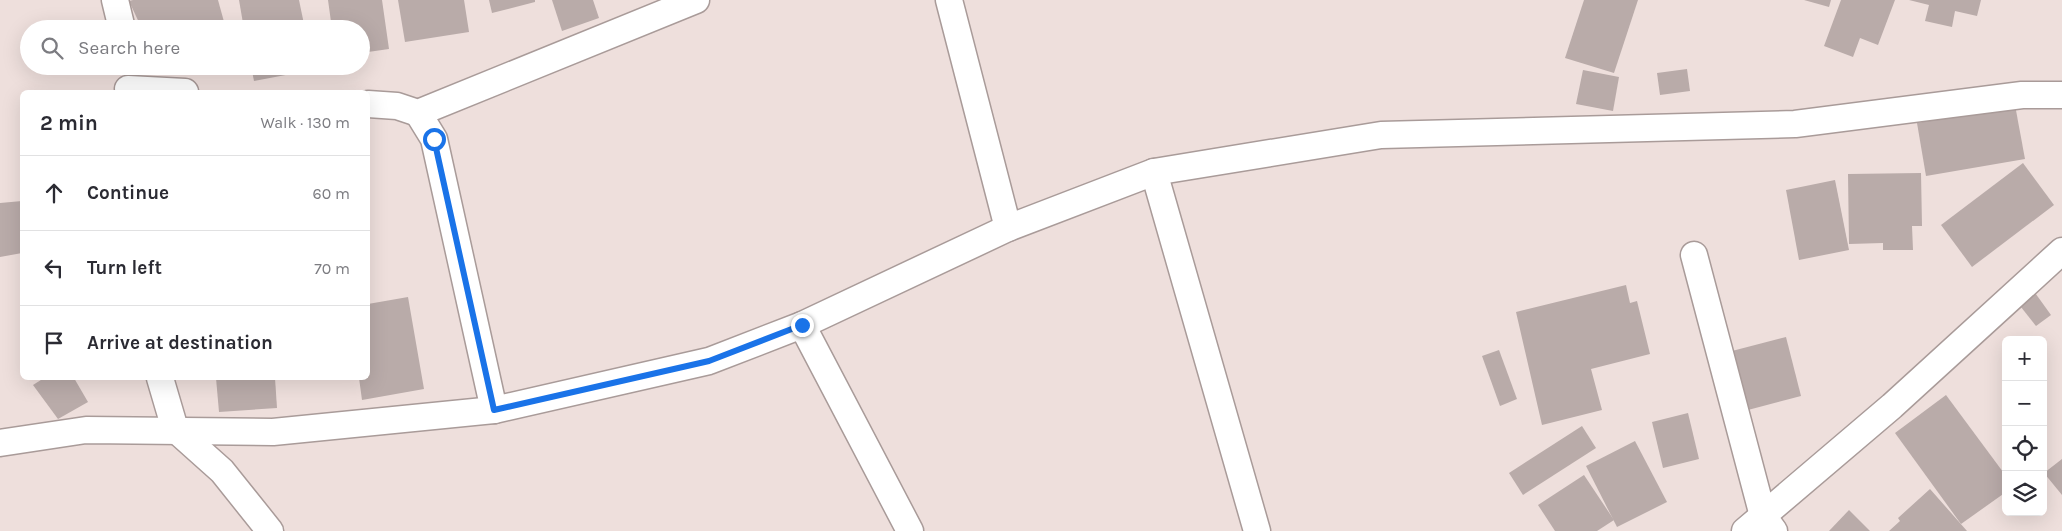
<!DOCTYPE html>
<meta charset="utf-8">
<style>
:root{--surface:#fff;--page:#f2f2f3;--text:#2b2b33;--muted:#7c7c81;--line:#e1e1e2}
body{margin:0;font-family:Karla,sans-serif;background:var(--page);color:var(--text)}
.controls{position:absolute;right:15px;bottom:15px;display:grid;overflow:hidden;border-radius:8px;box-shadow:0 5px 20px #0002}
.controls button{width:45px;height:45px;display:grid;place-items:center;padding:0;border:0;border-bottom:1px solid var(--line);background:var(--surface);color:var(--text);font:25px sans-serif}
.stop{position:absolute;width:15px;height:15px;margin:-11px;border:4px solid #1a73e8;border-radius:50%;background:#fff}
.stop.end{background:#1a73e8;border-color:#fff;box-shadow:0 1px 5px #0008}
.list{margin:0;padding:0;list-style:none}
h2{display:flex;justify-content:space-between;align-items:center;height:65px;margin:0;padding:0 20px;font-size:21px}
h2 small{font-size:16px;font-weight:400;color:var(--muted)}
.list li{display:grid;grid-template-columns:32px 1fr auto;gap:15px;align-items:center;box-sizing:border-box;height:75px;padding:0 20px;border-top:1px solid var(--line)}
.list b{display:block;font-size:19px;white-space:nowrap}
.list em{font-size:16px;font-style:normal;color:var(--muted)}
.icon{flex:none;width:28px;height:28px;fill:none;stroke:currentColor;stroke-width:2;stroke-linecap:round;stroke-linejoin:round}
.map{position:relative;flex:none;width:2062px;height:531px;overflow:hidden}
.search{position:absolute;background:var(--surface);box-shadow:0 5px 20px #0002;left:20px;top:20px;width:350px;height:55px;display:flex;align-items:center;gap:12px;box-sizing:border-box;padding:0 18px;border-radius:28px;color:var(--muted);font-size:19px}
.panel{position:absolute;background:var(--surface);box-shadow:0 5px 20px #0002;left:20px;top:90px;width:350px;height:290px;border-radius:8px}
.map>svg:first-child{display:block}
</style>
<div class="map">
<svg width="2062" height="531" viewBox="0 0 2062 531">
<rect width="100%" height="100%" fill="#eedfdc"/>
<g fill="#b9aba9">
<polygon points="133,0 218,0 226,29 142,29 129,1"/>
<polygon points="239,0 299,0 305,29 244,29"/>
<polygon points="328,0 382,0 389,49 361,53 361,29 332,29"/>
<polygon points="398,0 464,0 469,32 405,42"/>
<polygon points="489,0 535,0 535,2 492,13"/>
<polygon points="552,0 593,0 599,18 562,31"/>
<polygon points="1584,0 1638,0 1614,73 1565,58"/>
<polygon points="1804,0 1831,0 1829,7"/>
<polygon points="1841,0 1895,0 1878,45 1860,38 1853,57 1824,46"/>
<polygon points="1909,0 1981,0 1977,16 1955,11 1952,27 1925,21 1929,5"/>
<polygon points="251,66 312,66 312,70 254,81"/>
<polygon points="1687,69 1690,91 1660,95 1657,73"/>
<polygon points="1583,70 1619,77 1613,111 1576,104"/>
<polygon points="2015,105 2025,159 1926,176 1917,123"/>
<polygon points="2023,163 2054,205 1972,267 1941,225"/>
<polygon points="1921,173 1922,226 1912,226 1913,250 1883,250 1883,243 1849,244 1848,174"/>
<polygon points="1835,180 1849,250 1799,260 1786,190"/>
<polygon points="22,201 22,253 0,257 0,203"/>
<polygon points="1626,285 1630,303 1637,301 1650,354 1591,369 1602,410 1542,425 1516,312"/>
<polygon points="2033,290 2051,315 2036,326 2017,302"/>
<polygon points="408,297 424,389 362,400 359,378 368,378 368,304"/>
<polygon points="1786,337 1801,396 1748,410 1732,351"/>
<polygon points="1499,350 1517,399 1500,406 1482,356"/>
<polygon points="44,378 74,378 88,402 58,419 33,385"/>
<polygon points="216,378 275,378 277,408 219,412"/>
<polygon points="1946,395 2006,476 2006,492 1961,524 1895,433"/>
<polygon points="1688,413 1699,459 1663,468 1652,422"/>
<polygon points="1582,426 1596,448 1523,495 1509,473"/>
<polygon points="1635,441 1667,502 1617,527 1586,466"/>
<polygon points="2062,459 2062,495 2044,473"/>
<polygon points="1584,475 1614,520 1597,531 1555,531 1538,505"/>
<polygon points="1930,489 1967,531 1889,531 1900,521 1898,518"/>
<polygon points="1849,510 1870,531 1829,531"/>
</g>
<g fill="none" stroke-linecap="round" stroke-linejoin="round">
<g stroke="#a99b99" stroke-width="29">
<g id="street">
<polyline points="115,0 122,29"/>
<polyline points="949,0 1008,228"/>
<polyline points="128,89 185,92"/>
<polyline points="368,104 397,106 418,113 696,0"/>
<polyline points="418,113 434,139 494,410"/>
<polyline points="1154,172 1257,531"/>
<polyline points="1694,255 1763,516 1774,531"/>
<polyline points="802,325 910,531"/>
<polyline points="160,378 175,429 222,471 270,531"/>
<polyline points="0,443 86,430 273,432 494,410 709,361 802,325 1008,228 1154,172 1381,135 1795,124 2022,95 2062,95"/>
<polyline points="1745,531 1892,406 2062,251"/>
</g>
</g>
<use href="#street" stroke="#fff" stroke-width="26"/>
</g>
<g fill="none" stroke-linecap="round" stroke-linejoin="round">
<polyline stroke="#1a73e8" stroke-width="6" points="434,139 494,410 709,361 802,325"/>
</g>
</svg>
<div class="controls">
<button>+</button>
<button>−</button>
<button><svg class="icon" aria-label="locate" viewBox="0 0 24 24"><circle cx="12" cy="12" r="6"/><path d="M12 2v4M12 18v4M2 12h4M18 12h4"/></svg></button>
<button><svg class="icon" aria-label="layers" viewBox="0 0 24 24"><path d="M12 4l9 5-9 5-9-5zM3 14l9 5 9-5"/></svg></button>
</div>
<div class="stop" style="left:434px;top:139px"></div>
<div class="stop end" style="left:802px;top:325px"></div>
<div class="search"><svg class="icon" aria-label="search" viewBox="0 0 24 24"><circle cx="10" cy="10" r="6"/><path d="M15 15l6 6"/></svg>Search here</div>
<section class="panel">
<h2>2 min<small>Walk · 130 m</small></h2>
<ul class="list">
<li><svg class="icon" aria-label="ahead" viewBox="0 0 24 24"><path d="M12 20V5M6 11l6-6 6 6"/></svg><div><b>Continue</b></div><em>60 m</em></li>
<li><svg class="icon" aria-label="left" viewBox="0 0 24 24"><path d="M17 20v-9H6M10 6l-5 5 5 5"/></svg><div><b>Turn left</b></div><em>70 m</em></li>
<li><svg class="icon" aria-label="arrive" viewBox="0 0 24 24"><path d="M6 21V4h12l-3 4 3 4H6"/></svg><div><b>Arrive at destination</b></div></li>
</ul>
</section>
</div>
